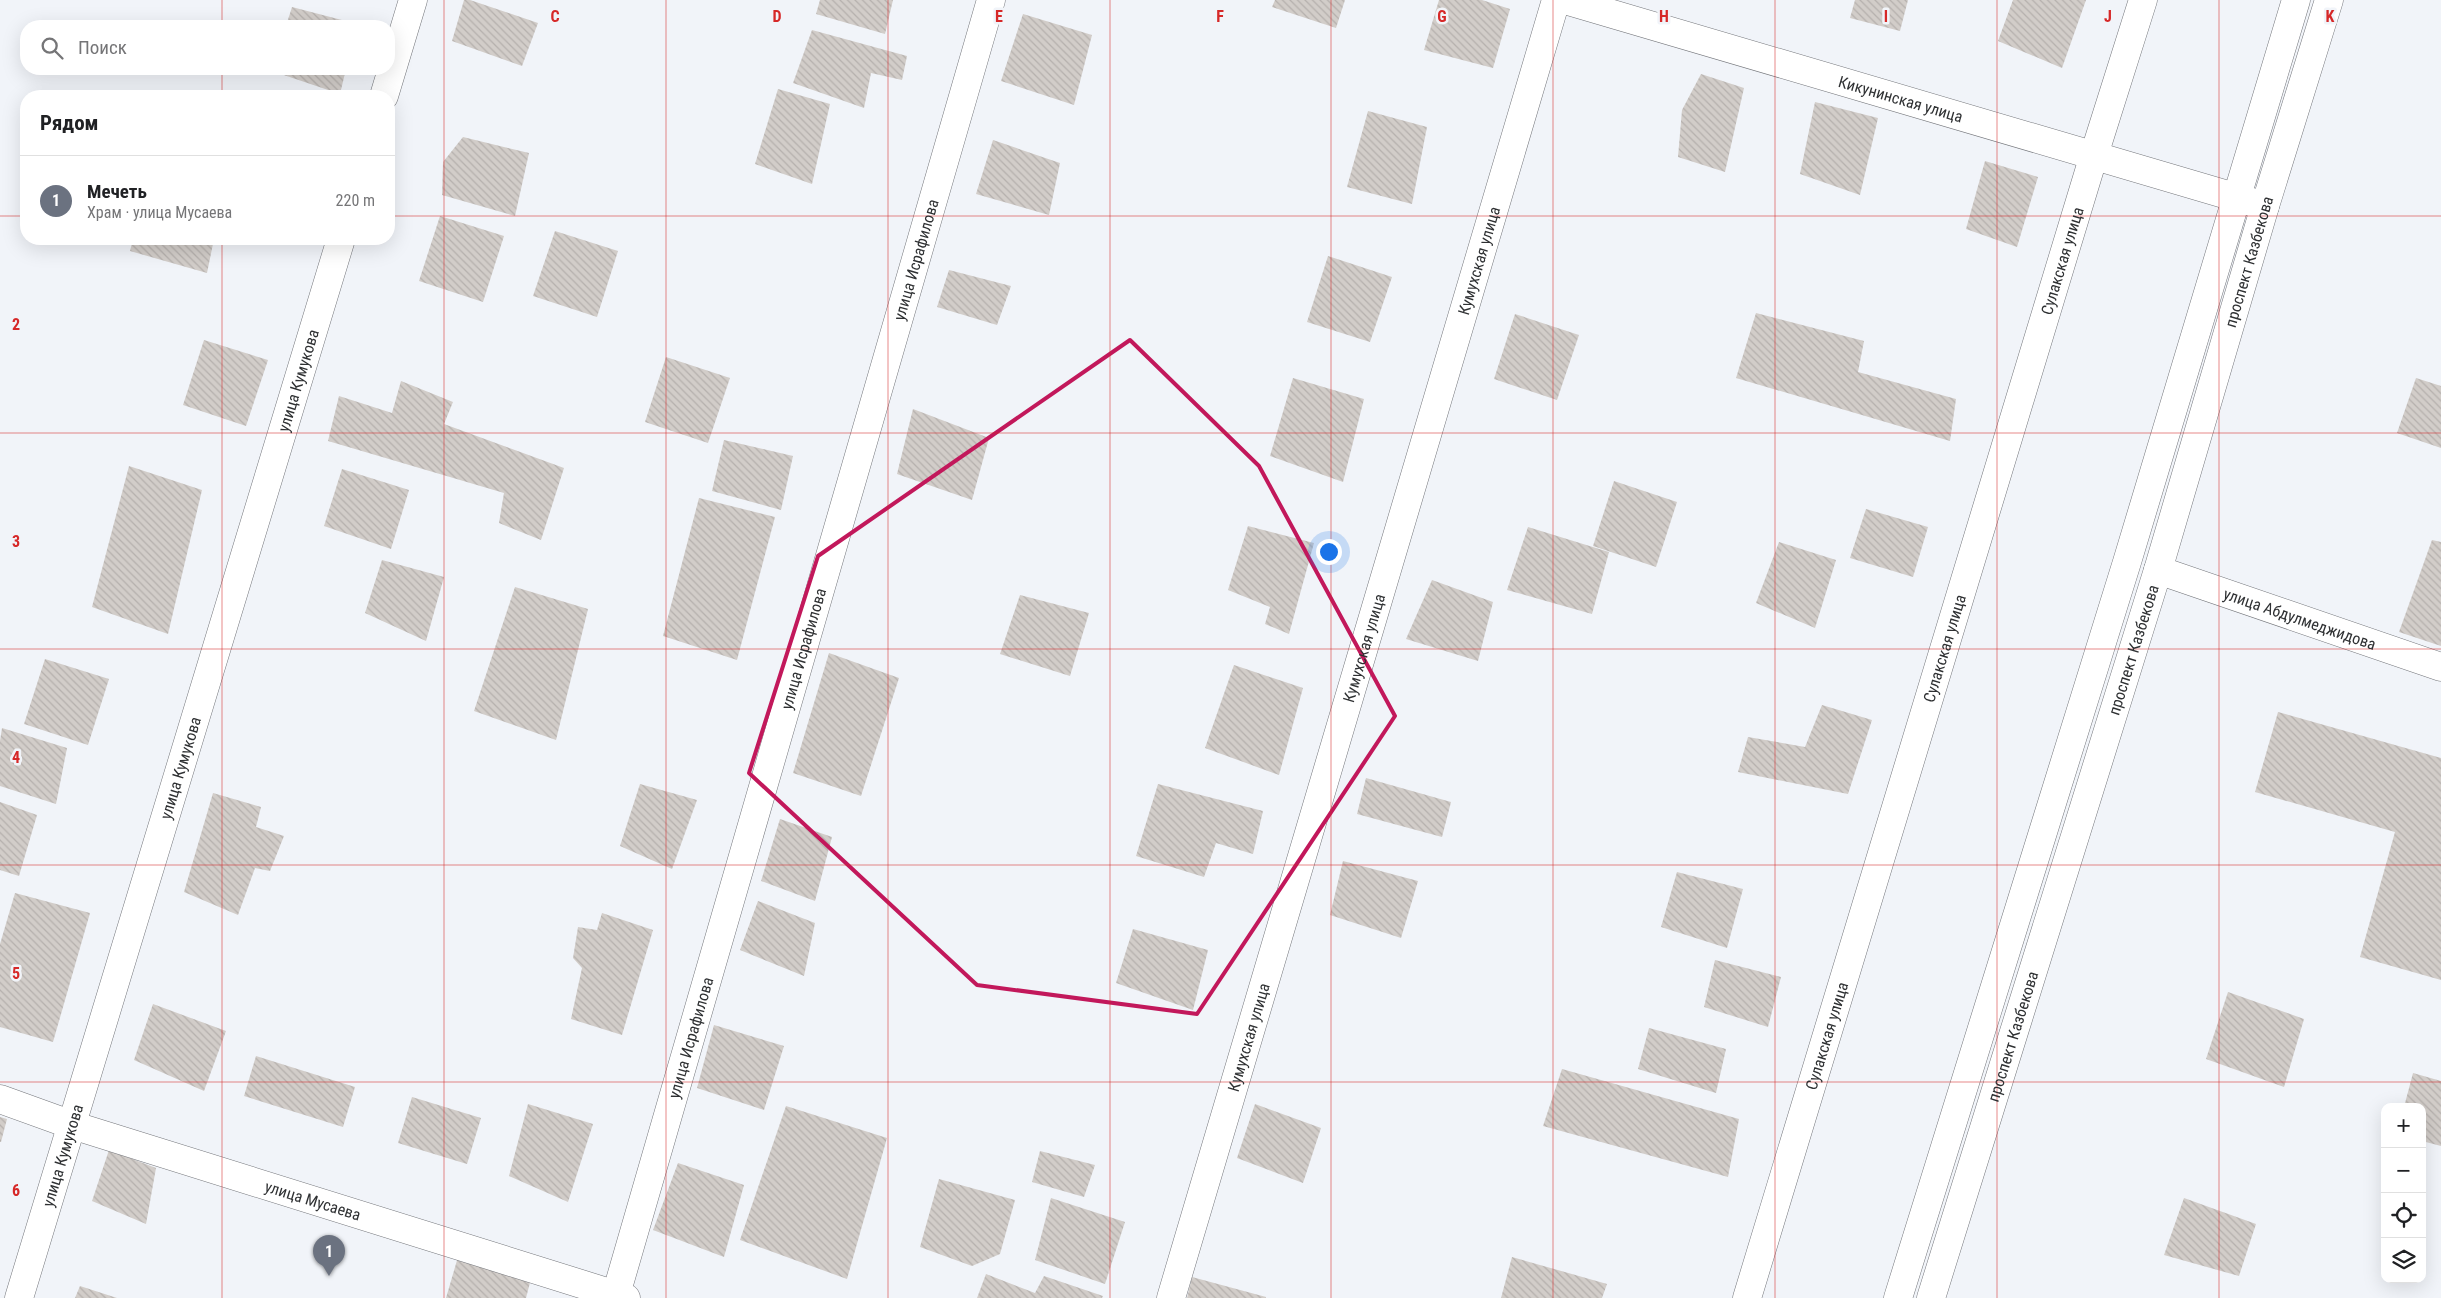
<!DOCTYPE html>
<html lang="ru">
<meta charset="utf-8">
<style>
:root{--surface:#fff;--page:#f6f6f6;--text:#202124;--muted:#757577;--line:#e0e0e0;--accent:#1a73e8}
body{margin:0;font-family:"Roboto Condensed",sans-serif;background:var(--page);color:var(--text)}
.controls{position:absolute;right:15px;bottom:15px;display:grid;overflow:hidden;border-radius:10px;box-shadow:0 5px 20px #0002}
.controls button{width:45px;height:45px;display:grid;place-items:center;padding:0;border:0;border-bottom:1px solid var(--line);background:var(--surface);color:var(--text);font:25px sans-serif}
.you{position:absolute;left:1328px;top:551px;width:18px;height:18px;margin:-12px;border:4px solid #fff;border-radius:50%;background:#1a73e8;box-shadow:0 0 0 8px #1a73e833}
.badge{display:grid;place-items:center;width:32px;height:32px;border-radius:50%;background:var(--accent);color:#fff;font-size:16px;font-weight:700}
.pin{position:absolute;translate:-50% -41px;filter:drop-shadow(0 1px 2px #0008)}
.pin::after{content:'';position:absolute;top:26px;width:18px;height:15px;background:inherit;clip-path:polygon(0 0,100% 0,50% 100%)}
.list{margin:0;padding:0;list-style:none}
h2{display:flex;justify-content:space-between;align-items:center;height:65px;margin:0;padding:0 20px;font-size:21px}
h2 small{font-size:16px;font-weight:400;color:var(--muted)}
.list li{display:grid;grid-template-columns:32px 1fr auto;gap:15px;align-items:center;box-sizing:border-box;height:90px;padding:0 20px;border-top:1px solid var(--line)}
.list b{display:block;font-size:19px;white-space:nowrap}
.list p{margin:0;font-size:16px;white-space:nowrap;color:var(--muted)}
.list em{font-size:16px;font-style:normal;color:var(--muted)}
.icon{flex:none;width:28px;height:28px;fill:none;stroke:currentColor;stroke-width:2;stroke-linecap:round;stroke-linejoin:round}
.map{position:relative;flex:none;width:2441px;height:1298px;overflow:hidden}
.search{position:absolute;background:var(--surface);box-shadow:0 5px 20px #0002;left:20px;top:20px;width:375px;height:55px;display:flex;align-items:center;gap:12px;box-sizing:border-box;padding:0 18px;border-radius:20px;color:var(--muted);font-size:19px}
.panel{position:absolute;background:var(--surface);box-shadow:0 5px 20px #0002;left:20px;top:90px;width:375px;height:155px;border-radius:20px}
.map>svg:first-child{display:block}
</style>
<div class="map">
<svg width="2441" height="1298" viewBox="0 0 2441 1298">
<defs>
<pattern id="building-back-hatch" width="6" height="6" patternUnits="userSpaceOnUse" patternTransform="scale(1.25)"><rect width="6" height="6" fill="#d2cdc9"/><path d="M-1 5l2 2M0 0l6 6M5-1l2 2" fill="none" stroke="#b5b0ad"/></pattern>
</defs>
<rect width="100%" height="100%" fill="#f1f4f9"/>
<g fill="url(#building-back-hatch)">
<polygon points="464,0 470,0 538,23 522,66 452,41"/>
<polygon points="820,0 893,0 885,34 816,14"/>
<polygon points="1275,0 1345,0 1336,28 1272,7"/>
<polygon points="1439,0 1482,0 1510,9 1493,68 1424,50"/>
<polygon points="1855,0 1908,0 1900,31 1850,18"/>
<polygon points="2013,0 2086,0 2062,68 1998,41"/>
<polygon points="292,7 357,24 356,26 286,26"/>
<polygon points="1023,14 1092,35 1074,105 1001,81"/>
<polygon points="812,30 907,56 902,80 871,73 864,108 793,83"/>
<polygon points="273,69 346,69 340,94 272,71"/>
<polygon points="1701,74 1744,88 1725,172 1678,157 1682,110"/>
<polygon points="778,89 830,104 812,184 755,164"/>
<polygon points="1815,102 1878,118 1860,195 1800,174"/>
<polygon points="1368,111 1427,127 1412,204 1347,187"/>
<polygon points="463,137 529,153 515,216 442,195 443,162"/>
<polygon points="993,140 1060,163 1049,215 976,194"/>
<polygon points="1985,161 2038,177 2017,247 1966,229"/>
<polygon points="440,216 504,236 483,302 419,281"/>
<polygon points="555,231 618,251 597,317 533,296"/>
<polygon points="133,239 214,239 207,273 130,251"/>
<polygon points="1328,256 1392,277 1370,342 1307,322"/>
<polygon points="949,270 1011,286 997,325 937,307"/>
<polygon points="1756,313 1864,341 1858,372 1956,399 1950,441 1736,378"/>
<polygon points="1515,314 1579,335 1557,400 1494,379"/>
<polygon points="204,340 268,360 246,426 183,405"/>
<polygon points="666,357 730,378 708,443 645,422"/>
<polygon points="1293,378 1364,399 1343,482 1270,456"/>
<polygon points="2416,378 2441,386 2441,448 2397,433"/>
<polygon points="401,381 453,402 444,424 564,468 541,540 499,523 504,493 328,441 339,396 392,413"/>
<polygon points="913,409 989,438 972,500 897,474"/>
<polygon points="724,440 793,456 781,510 712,491"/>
<polygon points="129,466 202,490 168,634 92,607"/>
<polygon points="342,469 409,490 391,549 324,526"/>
<polygon points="1614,481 1677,502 1656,567 1593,546"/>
<polygon points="699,498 775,517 737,660 663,636"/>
<polygon points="1866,509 1928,527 1913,577 1850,558"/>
<polygon points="1248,526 1314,543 1289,634 1265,624 1270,607 1228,590"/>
<polygon points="1528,527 1609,552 1592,614 1507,590"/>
<polygon points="2432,540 2441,542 2441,646 2399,632"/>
<polygon points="1779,542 1836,560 1815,628 1756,603"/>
<polygon points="382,560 444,577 426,641 365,613"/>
<polygon points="1432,580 1493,602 1478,661 1406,639"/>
<polygon points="515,587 588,609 556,740 474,711"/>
<polygon points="1020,595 1089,613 1070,676 1000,654"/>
<polygon points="829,653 899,678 861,796 793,773"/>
<polygon points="45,659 109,679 88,745 24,724"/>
<polygon points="1234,665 1303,688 1279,775 1205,748"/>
<polygon points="1822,705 1872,720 1848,794 1738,772 1748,737 1805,747"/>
<polygon points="2278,712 2441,758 2441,980 2360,957 2395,832 2255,792"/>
<polygon points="2,728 67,748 56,804 0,786 0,741"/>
<polygon points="1366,778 1451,802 1442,837 1357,814"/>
<polygon points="640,784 697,800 672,869 620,846"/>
<polygon points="1158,784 1263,811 1253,854 1216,843 1204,877 1136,856"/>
<polygon points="213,793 261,807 256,827 284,836 270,871 255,868 238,915 184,892"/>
<polygon points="0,802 37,815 19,876 0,870"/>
<polygon points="780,819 832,837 815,901 761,881"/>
<polygon points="1343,861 1418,881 1401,938 1330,915"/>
<polygon points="1677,872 1743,889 1727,948 1661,927"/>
<polygon points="15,893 90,913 53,1042 0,1027 0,944"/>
<polygon points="758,901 815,923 804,976 740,950"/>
<polygon points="602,913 653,930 622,1035 571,1019 582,968 573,958 578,927 597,930"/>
<polygon points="1133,929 1208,950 1193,1010 1116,983"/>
<polygon points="1715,960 1781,977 1768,1027 1704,1007"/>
<polygon points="2228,992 2304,1019 2284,1087 2206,1059"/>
<polygon points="153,1004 226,1031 204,1091 134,1060"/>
<polygon points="714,1025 784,1046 764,1110 697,1088"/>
<polygon points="1649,1028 1726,1049 1716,1093 1638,1069"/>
<polygon points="256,1056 355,1087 343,1127 244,1096"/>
<polygon points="1562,1069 1739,1119 1728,1177 1543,1126"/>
<polygon points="2413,1073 2441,1081 2441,1146 2422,1141 2422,1107 2404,1107"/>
<polygon points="412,1097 481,1118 467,1164 398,1143"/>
<polygon points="528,1104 593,1124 568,1202 509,1176"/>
<polygon points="1255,1104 1321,1128 1303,1183 1237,1158"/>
<polygon points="786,1106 887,1138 847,1279 740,1240"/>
<polygon points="0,1117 7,1119 1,1142 0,1142"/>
<polygon points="109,1150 156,1168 146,1224 92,1201"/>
<polygon points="1040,1151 1095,1165 1084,1197 1032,1182"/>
<polygon points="678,1163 744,1185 724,1257 653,1230"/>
<polygon points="939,1179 1015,1200 1000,1254 972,1266 920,1247"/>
<polygon points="1051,1198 1125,1222 1105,1284 1035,1260"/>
<polygon points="2184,1198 2256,1224 2239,1276 2164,1255"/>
<polygon points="460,1250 533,1271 526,1298 446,1298"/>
<polygon points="1512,1257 1607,1284 1602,1298 1501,1298"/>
<polygon points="986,1274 1035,1293 1044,1276 1103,1296 1102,1298 977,1298"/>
<polygon points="1192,1277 1266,1297 1266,1298 1187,1298"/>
<polygon points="80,1286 117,1298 75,1298"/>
</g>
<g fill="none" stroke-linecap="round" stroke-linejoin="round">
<g stroke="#74767b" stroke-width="29">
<g id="minor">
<path id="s1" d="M1565 0 2265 206"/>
<polyline points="384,96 413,0"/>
<path id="s2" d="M2158 570 2441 667"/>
<path id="s3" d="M19 1298 341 239"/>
<path id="s4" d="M615 1298 991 0"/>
<path id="s5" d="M1171 1298 1556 0"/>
<path id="s6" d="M1747 1298 2094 155 2143 0"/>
</g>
</g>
<g stroke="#74767b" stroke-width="29">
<g id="tertiary">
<path id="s7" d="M0 1099 72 1125 626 1298"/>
</g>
</g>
<g stroke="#74767b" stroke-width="29">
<g id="trunk">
<polyline points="1898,1298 2127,562 2296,0"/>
<path id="s8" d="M1931 1298 2158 570 2265 206 2329 0"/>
</g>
</g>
<use href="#minor" stroke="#fff" stroke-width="28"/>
<use href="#tertiary" stroke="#fff" stroke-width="28"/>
<use href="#trunk" stroke="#fff" stroke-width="28"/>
</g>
<path fill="none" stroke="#c2185b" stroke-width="4" stroke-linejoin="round" d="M1130 340 1259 466 1395 716 1197 1014 977 985 749 773 818 556Z"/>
<path fill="none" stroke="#d62828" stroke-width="1" stroke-opacity="0.55" d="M222 0V26M444 0V1298M666 0V1298M888 0V1298M1110 0V1298M1331 0V1298M1553 0V1298M1775 0V1298M1997 0V1298M2219 0V1298M222 69V96M0 216H26M389 216H2441M222 239V1298M0 433H2441M0 649H2441M0 865H2441M0 1082H2441"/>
<g text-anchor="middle" stroke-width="5" stroke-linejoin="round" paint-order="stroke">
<g font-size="16" fill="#2f3133" stroke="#f1f4f9">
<text dy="6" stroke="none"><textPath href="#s1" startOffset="350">Кикунинская улица</textPath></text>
<text dy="6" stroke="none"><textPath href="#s4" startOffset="1081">улица Исрафилова</textPath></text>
<text dy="6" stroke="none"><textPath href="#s5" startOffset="1082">Кумухская улица</textPath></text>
<text dy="6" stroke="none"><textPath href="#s6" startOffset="1084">Сулакская улица</textPath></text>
<text dy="6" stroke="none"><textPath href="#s8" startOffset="1084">проспект Казбекова</textPath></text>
<text dy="6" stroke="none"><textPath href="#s3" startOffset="959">улица Кумукова</textPath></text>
<text dy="6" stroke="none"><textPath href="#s2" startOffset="150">улица Абдулмеджидова</textPath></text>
<text dy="6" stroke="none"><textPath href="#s4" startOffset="676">улица Исрафилова</textPath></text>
<text dy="6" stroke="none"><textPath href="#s5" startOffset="678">Кумухская улица</textPath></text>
<text dy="6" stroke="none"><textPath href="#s6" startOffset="679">Сулакская улица</textPath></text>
<text dy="6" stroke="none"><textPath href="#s8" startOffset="679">проспект Казбекова</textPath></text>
<text dy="6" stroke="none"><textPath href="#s3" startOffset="554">улица Кумукова</textPath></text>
<text dy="6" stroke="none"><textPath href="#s6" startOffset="274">Сулакская улица</textPath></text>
<text dy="6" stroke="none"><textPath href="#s5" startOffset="272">Кумухская улица</textPath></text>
<text dy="6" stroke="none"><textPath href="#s8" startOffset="274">проспект Казбекова</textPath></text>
<text dy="6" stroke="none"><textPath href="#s4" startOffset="271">улица Исрафилова</textPath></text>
<text dy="6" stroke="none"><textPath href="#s3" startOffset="149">улица Кумукова</textPath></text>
<text dy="6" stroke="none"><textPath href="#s7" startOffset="329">улица Мусаева</textPath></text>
</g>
</g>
<g font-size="16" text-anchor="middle" font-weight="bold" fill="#d62828" stroke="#f1f4f9" stroke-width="5" stroke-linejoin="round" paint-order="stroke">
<text x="555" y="22">C</text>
<text x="777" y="22">D</text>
<text x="999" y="22">E</text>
<text x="1220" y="22">F</text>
<text x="1442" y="22">G</text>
<text x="1664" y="22">H</text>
<text x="1886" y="22">I</text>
<text x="2108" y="22">J</text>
<text x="2330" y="22">K</text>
<text x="16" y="330">2</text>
<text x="16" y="547">3</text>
<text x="16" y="763">4</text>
<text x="16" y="979">5</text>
<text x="16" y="1196">6</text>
</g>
</svg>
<div class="controls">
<button>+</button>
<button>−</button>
<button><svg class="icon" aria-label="locate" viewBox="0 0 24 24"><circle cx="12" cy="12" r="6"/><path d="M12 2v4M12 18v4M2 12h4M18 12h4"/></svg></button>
<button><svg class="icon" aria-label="layers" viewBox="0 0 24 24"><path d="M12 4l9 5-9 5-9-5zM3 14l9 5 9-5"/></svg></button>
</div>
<div class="you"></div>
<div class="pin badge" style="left:329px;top:1276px;background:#6b7280">1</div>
<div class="search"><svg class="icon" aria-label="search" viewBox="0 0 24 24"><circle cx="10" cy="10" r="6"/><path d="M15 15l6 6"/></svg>Поиск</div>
<section class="panel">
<h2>Рядом<small></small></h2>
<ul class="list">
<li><span class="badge" style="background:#6b7280">1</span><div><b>Мечеть</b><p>Храм · улица Мусаева</p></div><em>220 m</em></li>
</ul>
</section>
</div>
